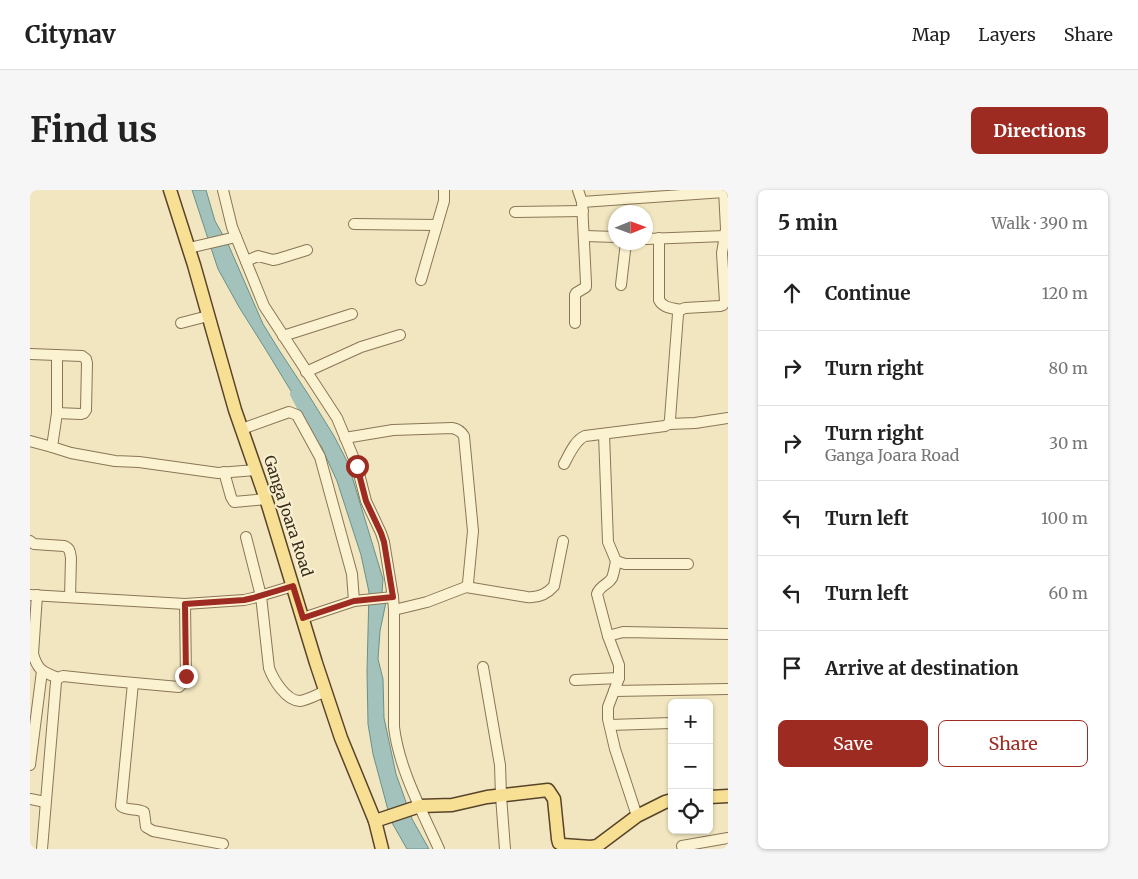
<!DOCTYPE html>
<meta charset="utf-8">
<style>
:root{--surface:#fff;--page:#f6f6f6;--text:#222;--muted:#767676;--line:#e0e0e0;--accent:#9e2b22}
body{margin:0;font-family:Merriweather,serif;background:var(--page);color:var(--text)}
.controls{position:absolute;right:15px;bottom:15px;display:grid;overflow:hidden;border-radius:8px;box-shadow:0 1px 4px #0004}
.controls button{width:45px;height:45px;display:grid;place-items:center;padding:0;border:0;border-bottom:1px solid var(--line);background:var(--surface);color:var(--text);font:25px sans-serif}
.compass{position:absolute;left:578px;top:15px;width:45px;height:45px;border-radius:50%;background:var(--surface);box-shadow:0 1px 4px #0004;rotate:89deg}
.stop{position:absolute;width:15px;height:15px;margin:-11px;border:4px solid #9e2b22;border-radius:50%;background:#fff}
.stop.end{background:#9e2b22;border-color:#fff;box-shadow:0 1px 5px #0008}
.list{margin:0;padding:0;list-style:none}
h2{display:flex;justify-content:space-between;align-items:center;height:65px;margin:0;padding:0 20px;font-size:21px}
h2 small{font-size:16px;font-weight:400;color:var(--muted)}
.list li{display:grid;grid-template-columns:32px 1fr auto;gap:15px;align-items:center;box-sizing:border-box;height:75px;padding:0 20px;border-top:1px solid var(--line)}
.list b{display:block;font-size:19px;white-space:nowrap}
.list p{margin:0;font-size:16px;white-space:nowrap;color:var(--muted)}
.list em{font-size:16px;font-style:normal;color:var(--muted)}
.actions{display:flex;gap:10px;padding:15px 20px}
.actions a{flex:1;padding:11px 0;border:1px solid var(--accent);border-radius:8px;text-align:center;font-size:18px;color:var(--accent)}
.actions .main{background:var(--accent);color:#fff}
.icon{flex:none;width:28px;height:28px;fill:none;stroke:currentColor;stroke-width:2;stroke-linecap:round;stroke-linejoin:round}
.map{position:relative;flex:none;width:698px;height:659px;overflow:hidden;border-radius:8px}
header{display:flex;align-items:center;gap:30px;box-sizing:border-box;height:70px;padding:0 25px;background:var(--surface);border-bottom:1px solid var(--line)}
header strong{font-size:24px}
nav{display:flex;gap:28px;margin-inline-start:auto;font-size:18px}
.intro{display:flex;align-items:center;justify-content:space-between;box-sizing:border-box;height:120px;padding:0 30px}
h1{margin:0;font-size:35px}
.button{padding:12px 22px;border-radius:8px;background:var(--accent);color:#fff;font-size:18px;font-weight:700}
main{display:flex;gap:30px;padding:0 30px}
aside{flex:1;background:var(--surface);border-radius:8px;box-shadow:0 1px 4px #0004}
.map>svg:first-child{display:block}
</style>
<header>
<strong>Citynav</strong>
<nav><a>Map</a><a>Layers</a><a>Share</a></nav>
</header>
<div class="intro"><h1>Find us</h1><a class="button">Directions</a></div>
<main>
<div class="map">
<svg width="698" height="659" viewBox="0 0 698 659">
<rect width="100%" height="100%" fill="#f1e6bf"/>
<polygon fill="#a2c2bb" stroke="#69918a" points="162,0 176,0 185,31 198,54 233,134 249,160 278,204 304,246 318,273 353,389 352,403 356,412 350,441 348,469 353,489 354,528 366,584 382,629 399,659 377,659 361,631 343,564 338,534 337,481 339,402 331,365 307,291 281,234 236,160 209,117 188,79"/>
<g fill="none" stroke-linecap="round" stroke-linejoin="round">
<polyline stroke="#a2c2bb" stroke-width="8" points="264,204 289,251"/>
<g stroke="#8a7656" stroke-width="12">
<g id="minor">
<path d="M193 0 202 37 234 116 307 228 327 276 336 311 351 343 354 352 363 407 364 420V537C369 579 392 621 409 659"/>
<polyline points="552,12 694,2"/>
<polyline points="485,22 553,21"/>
<polyline points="324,34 407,35"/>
<polyline points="555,46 586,47"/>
<path d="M629 48V110C633 118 642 118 650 120"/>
<polyline points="616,49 695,46"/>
<polyline points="159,58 206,47"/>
<polyline points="216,71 228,66 243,70 248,69 277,60"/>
<polyline points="391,90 414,11 414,0"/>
<polyline points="591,95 596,52"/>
<polyline points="151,133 178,126"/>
<polyline points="545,133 545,105 546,103 556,97 556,93 552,12 548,0"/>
<polyline points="253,146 322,124"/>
<polyline points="0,164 52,166 56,169 57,173 56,220 54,223 51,224 27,223"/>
<polyline points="276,182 331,157 370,145"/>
<polyline points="639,234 665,233 698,228"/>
<polyline points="212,239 259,222 267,225 290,267 322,384 324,411"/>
<polyline points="574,244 578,352 586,371 595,374 658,374"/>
<path d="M315 248 363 240 422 238C428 239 431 241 434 246L443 341 438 393 436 397 397 412 364 420"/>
<polyline points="0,251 22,257 41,263 85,271 109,272 188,283 226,280"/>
<polyline points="22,257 27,223 27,165"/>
<path d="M534 274C539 265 545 250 555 246L635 236 639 234 640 229 648 124 650 120 655 118 690 116 693 115 695 112 692 63 696 39 694 0"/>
<polyline points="194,282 201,307 204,312 236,309"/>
<path d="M216 347 231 406 239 478C243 489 256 511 270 511 278 510 288 504 296 501"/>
<path d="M0 351 4 354 34 356C40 358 40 362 41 368L40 407"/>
<path d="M586 371C585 376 584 383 582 388 578 395 570 395 567 404L578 446 589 475V488L578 517V529L585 559 607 626"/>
<path d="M436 397 497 407C507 408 517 404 524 396L533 351"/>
<polyline points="0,405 155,414 214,410 223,408 263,396"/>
<path d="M7 405 3 464C8 481 13 482 28 488"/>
<polyline points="273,428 324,411 363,407"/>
<polyline points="578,446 593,442 698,444"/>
<polyline points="453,477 470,575 471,606 475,659"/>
<polyline points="545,490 589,488"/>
<path d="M103 493 91 616C97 621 107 618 114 622L116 637 123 641 193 654"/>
<polyline points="584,501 698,499"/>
<polyline points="580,535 641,533"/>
<polyline points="0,575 12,481"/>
<polyline points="0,609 15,612"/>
<polyline points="652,656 698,648"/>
<polyline points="12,659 26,492 28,488 33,486 71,490 149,497 154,492 156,487 155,414"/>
</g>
</g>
<g stroke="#58432b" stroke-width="15">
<g id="major">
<polyline points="140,0 164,75 205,220 238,315 286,473 311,548 345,631 352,659"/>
<polyline points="679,607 698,606"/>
<polyline points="345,631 390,616 422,615 457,607 518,600 524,609 528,649 529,653 533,655 561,657 567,656 607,626 635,612 642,610"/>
</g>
</g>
<use href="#minor" stroke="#fbf2d2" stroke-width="10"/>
<use href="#major" stroke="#f7e093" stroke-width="12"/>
</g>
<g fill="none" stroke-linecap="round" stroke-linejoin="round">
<polyline stroke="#9e2b22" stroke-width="6" points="156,486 155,414 214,410 223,408 263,396 273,428 324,411 363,407 354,352 351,343 336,311 327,276"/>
</g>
<g text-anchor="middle" stroke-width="4.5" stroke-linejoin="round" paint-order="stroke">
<g font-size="15" fill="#392c1c" stroke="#f8efcf">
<text transform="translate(258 326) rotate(72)" y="5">Ganga Joara Road</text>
</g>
</g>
</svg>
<div class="controls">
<button>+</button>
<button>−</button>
<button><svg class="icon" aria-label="locate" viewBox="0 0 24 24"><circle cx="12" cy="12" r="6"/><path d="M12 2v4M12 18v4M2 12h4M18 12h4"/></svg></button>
</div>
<svg class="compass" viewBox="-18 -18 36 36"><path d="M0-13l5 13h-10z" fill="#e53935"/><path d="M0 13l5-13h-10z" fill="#767676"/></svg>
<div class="stop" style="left:327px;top:276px"></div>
<div class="stop end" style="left:156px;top:486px"></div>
</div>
<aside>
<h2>5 min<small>Walk · 390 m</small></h2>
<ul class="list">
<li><svg class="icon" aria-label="ahead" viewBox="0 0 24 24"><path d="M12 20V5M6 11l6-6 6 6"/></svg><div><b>Continue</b></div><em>120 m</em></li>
<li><svg class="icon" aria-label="right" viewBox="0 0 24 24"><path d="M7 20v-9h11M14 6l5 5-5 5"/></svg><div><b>Turn right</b></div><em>80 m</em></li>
<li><svg class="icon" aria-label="right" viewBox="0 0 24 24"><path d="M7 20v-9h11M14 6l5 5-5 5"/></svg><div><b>Turn right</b><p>Ganga Joara Road</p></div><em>30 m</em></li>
<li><svg class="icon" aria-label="left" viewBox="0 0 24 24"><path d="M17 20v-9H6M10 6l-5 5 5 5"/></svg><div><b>Turn left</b></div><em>100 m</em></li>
<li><svg class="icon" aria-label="left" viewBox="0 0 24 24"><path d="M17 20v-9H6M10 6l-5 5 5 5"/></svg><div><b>Turn left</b></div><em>60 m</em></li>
<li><svg class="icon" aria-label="arrive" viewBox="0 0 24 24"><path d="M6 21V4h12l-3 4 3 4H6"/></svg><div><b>Arrive at destination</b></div></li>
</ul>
<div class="actions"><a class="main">Save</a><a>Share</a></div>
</aside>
</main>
